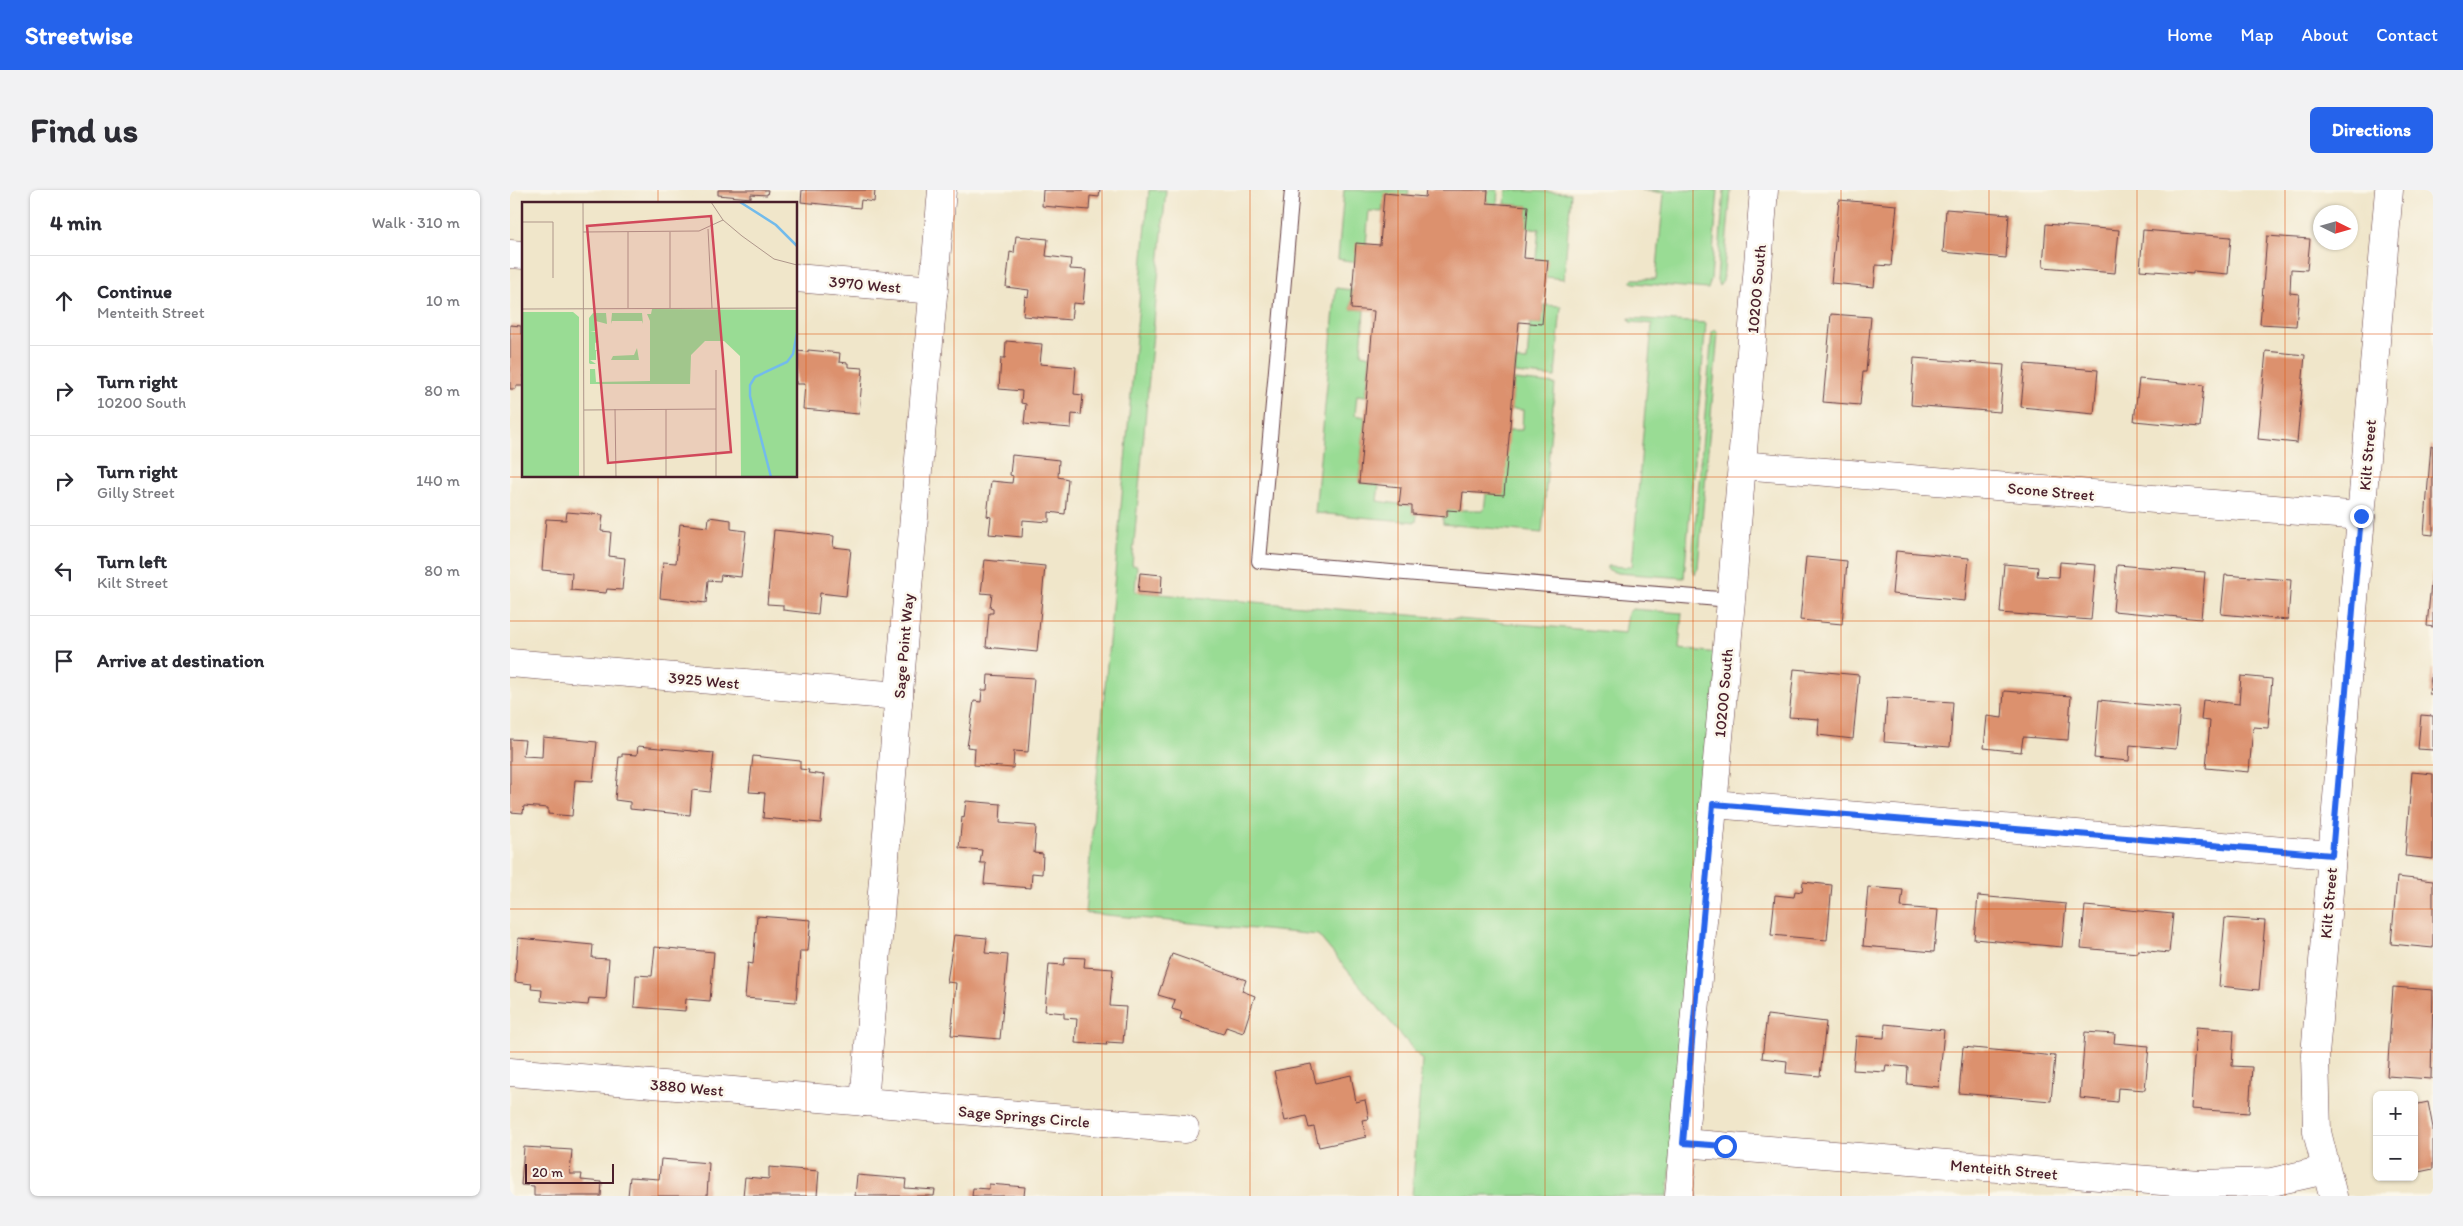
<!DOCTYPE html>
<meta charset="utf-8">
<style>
:root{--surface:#fff;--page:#f2f2f3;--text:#2b2b33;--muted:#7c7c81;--line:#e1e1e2;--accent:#2563eb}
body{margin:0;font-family:Itim,sans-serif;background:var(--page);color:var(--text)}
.controls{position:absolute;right:15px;bottom:15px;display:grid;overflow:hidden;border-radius:8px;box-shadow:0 1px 4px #0004}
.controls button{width:45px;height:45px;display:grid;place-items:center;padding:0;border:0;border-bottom:1px solid var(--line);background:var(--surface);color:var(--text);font:25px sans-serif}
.compass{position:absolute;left:1803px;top:15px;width:45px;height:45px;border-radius:50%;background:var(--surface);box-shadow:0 1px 4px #0004;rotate:95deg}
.scale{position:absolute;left:15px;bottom:12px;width:89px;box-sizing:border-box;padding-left:5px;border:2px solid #4a1f2b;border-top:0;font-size:14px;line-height:18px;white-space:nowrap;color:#4a1f2b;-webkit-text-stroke:4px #fbf7ec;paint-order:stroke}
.stop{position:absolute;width:15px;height:15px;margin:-11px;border:4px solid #2563eb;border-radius:50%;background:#fff}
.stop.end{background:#2563eb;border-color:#fff;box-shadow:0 1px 5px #0008}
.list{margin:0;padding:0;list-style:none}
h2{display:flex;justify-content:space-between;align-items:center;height:65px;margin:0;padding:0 20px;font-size:21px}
h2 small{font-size:16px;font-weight:400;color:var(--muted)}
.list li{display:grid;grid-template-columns:32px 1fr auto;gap:15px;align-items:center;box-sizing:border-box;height:90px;padding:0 20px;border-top:1px solid var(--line)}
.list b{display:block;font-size:19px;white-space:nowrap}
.list p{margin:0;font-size:16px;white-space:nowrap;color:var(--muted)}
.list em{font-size:16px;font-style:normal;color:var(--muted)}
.icon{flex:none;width:28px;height:28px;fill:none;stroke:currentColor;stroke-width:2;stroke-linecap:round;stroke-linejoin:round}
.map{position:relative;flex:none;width:1923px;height:1006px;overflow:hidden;border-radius:8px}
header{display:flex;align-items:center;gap:30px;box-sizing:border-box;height:70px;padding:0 25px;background:var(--accent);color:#fff}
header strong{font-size:24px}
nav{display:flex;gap:28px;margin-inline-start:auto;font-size:18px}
.intro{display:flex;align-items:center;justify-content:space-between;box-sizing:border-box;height:120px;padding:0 30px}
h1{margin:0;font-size:35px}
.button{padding:12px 22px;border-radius:8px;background:var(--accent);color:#fff;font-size:18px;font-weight:700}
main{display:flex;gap:30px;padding:0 30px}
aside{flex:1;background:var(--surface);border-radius:8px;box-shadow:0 1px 4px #0004}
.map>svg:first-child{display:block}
</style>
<header>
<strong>Streetwise</strong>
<nav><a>Home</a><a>Map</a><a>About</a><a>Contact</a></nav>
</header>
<div class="intro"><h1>Find us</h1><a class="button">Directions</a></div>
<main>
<aside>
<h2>4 min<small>Walk · 310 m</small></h2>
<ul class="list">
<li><svg class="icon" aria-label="ahead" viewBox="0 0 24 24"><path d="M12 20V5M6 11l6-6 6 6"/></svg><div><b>Continue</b><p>Menteith Street</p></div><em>10 m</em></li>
<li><svg class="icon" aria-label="right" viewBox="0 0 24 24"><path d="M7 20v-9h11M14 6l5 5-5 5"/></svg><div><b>Turn right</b><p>10200 South</p></div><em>80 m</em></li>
<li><svg class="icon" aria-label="right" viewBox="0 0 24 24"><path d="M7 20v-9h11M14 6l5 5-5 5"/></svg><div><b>Turn right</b><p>Gilly Street</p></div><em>140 m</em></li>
<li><svg class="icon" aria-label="left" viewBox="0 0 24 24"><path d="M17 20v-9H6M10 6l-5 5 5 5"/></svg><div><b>Turn left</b><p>Kilt Street</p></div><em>80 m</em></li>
<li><svg class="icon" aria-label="arrive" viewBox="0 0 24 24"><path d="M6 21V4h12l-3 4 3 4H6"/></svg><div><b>Arrive at destination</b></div></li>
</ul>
</aside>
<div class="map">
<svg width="1923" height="1006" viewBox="0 0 1923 1006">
<rect width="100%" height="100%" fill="#fbf7ec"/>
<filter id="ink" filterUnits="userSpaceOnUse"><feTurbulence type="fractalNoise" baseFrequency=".02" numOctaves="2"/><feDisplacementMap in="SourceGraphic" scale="10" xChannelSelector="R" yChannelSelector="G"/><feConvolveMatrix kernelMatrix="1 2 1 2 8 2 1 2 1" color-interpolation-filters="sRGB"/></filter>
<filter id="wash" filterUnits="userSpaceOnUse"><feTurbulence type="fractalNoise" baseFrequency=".0096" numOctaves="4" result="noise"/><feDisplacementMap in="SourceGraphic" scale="20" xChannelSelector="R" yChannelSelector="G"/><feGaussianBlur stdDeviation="1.12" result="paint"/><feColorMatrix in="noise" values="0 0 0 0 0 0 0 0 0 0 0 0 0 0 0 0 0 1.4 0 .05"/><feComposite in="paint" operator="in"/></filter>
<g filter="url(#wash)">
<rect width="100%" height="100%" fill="#f0e6ca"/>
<g fill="#99dc94" stroke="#727e60">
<polygon points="639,0 656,0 622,375 627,376 625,402 1115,443 1118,423 1122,419 1172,423 1169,459 1209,463 1158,1006 902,1006 912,870 808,745 575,723"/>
<polygon points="834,0 899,0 898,6 874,4 872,22 859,21 856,54 845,72 828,69"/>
<polygon points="978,0 988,0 987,14 977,13"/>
<polygon points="996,0 1061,3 1054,89 1036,87 1026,69 1029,39 1016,37 1018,16 995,14"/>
<polygon points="1131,0 1208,0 1201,89 1198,99 1124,93 1121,91 1123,89 1146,89 1154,3"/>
<polygon points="1214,0 1221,0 1213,91 1209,96 1207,90"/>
<polygon points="826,98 842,100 841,119 854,120 851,164 860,166 856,206 847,205 845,225 855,227 849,293 869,295 867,311 902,316 902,324 907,324 906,332 805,323"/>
<polygon points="1034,115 1051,116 1045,187 1005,183 1006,170 1017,171 1020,133 1032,134"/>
<polygon points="1119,128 1196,133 1174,388 1107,383 1097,379 1097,376 1122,377 1142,134 1120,132"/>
<polygon points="1205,139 1208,143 1188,378 1185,384 1182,374 1202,142"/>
<polygon points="1004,190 1045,194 1032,343 933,334 933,326 937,327 937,320 974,320 976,304 1000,240 1012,240 1013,220 1001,219"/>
</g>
<g id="blocks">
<g fill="#dc916e">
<polygon points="208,0 258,0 257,5 241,4 241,8 208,5"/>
<polygon points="292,0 365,0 364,12 351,10 350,18 291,12"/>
<polygon points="533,0 590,0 589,7 580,6 579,20 532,16"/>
<polygon points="916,0 978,0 977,13 1018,16 1014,68 1038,70 1032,134 1009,132 994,305 953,302 951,321 937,320 937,327 902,324 902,316 889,315 891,297 849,293 864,121 841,119 846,53 870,55 874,3 915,7"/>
<polygon points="1329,10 1387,15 1381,76 1366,75 1364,97 1321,93"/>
<polygon points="1436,19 1499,24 1496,68 1433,62"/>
<polygon points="1536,34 1609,40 1605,83 1533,77"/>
<polygon points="1633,40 1721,47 1718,84 1683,81 1683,84 1630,80"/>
<polygon points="506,46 538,49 536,66 561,69 560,79 576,80 573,114 563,113 561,130 513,126 515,106 518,107 519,100 496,97 500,62 504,63"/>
<polygon points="1757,46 1800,49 1797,80 1781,79 1780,103 1789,104 1786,136 1750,134"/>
<polygon points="1321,124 1361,127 1356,182 1353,182 1350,215 1313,212"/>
<polygon points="0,135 11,136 11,144 14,144 14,196 6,196 6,199 0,199"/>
<polygon points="496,151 532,154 530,174 566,177 564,204 573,205 571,225 562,224 561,238 514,234 516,214 511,213 512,201 489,199 491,168 495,168"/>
<polygon points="298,160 330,163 329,172 338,173 338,177 353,178 349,224 293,219 295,194 286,194 286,161 298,162"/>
<polygon points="1756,161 1795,165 1787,253 1748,249"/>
<polygon points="1404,168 1494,175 1490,222 1401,215"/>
<polygon points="1515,174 1588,180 1584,224 1511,217"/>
<polygon points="1629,189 1694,195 1690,237 1624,231"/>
<polygon points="1921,255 1923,256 1923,345 1914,344"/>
<polygon points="502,265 549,270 548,287 558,289 555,324 539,322 539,332 513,330 512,347 479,344 481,327 477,326 481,291 502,293 503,286 500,285"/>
<polygon points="57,322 93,325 91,341 101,342 99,366 115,368 112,400 97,399 96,403 61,400 62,383 32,380 36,329 56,330"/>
<polygon points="199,327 221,330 221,339 236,341 231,387 211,385 210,391 198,390 196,413 150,408 153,372 166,373 170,334 198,337"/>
<polygon points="264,340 324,346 323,357 341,359 336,406 310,403 308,424 273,420 273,415 257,414"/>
<polygon points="1386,361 1459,368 1455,411 1382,404"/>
<polygon points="1296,367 1337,371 1332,434 1290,430"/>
<polygon points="475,370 535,376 527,462 476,457 479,423 483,423 483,418 480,417 482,404 471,403"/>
<polygon points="1550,372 1586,375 1581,430 1490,423 1494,374 1528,377 1527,386 1549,387"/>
<polygon points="1607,375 1695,382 1691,429 1603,421"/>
<polygon points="630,383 652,385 651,404 628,402"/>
<polygon points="1922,383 1923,383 1923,437 1917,436"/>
<polygon points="1715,385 1781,390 1778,430 1711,424"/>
<polygon points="1922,478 1923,478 1923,504 1919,504"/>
<polygon points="1284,479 1349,485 1343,549 1308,545 1309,529 1279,527"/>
<polygon points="478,485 524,488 518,562 504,561 503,578 464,575 465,558 457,557 464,511 471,512 472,500 477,500"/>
<polygon points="1731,486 1762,489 1758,538 1743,537 1739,582 1696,578 1700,531 1691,530 1693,510 1729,514"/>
<polygon points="1494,501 1561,506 1558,550 1513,547 1511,562 1474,558 1477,526 1492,528"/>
<polygon points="1377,508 1443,512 1440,557 1374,552"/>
<polygon points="1589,510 1670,518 1666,559 1620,555 1619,571 1584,568"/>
<polygon points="1911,525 1923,526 1923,560 1908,559"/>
<polygon points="33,547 87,552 83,591 65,590 62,626 38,624 38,618 14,616 13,623 0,622 0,549 15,550 13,566 32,567"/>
<polygon points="128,556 204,563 200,602 182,600 180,625 120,619 120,612 105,610 109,567 112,567 112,564 127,565"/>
<polygon points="243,566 290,571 290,579 299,580 298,583 315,585 311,633 253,628 255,603 239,602"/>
<polygon points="1902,582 1923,584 1923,669 1895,666"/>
<polygon points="456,611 491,614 490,633 526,636 524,663 533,664 532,684 522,683 521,698 474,694 476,673 470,673 472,660 449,658 452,627 454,628"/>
<polygon points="1887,687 1923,691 1923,758 1881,754"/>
<polygon points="1293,692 1322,695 1317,750 1261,745 1265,705 1284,707 1285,701 1292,702"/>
<polygon points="1358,697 1393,700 1391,717 1428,720 1424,762 1353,756"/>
<polygon points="1468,706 1556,714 1552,757 1464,749"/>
<polygon points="1575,716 1663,724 1659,763 1628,760 1628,763 1571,758"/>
<polygon points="247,726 301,730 298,761 290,761 286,812 235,808 238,773 243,774"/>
<polygon points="1715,728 1755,731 1749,800 1709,796"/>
<polygon points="444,745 477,748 475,763 498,765 490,849 441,845 446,793 437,792"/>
<polygon points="8,748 83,755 82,768 99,769 96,809 79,808 78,815 31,811 32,800 21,799 22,794 5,792"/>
<polygon points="145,757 204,762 200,811 176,809 175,821 124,817 126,785 142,786"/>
<polygon points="662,764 736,790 732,801 745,806 733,843 716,837 713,844 670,829 672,822 662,819 665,810 648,805"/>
<polygon points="555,767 575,768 574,777 603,779 600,816 616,817 613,853 596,852 597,855 565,853 567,829 554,828 554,823 535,821 539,774 554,775"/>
<polygon points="1883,797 1923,800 1921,889 1877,886"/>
<polygon points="1257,825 1316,832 1310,886 1276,883 1277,871 1252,868"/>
<polygon points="1375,834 1434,840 1429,897 1397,894 1398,877 1376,875 1375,882 1343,880 1346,846 1374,848"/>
<polygon points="1686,837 1724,840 1722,876 1742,877 1739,923 1681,919"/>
<polygon points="1575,842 1605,844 1604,853 1639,856 1635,900 1608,898 1607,912 1570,908"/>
<polygon points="1453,857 1545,866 1541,911 1449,903"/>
<polygon points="801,874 806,893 841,885 846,912 855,910 859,929 852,930 856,947 809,957 804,937 799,938 796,926 775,931 764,881"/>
<polygon points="1918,912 1923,938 1923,979 1904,983 1904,915"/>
<polygon points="14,957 62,960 60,984 72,984 71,990 92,992 91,1006 24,1006 24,996 11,995"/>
<polygon points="151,969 199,973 197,1006 118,1006 120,987 149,989"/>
<polygon points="259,977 309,981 307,1006 233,1006 235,987 259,989"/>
<polygon points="347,985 396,989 395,998 425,1000 424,1006 345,1006"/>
<polygon points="479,994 515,997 514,1006 462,1006 463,998 479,999"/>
</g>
</g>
</g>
<g filter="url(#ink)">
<use href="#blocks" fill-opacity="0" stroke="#633d43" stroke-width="1"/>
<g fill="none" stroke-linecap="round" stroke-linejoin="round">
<g stroke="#633d43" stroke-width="16">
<polyline id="service" points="782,0 749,371 1221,410"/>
</g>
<g stroke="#633d43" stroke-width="29">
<g id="minor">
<polyline points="0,64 14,65"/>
<polyline points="286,88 424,100"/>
<polyline points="1231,275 1851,326"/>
<polyline points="0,473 389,506"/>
<polyline points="1203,614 1822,665"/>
<polyline points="0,882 675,939"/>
<polyline points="354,912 432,0"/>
<polyline points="1173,953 1689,994 1762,992 1815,980"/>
<polyline points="1169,1006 1221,410 1254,0"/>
<polyline points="1823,1006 1807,942 1805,865 1879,0"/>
</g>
</g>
<use href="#service" stroke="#fff" stroke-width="14"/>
<use href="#minor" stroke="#fff" stroke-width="28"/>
</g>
</g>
<g fill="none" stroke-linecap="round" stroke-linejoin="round" filter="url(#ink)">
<polyline stroke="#2563eb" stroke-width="6" points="1215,956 1173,953 1203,614 1822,665 1851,326"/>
</g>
<path fill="none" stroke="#e0560e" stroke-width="1" stroke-opacity="0.55" d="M148 0V14M296 0V1006M444 0V1006M592 0V1006M740 0V1006M888 0V1006M1035 0V1006M1183 0V1006M1331 0V1006M1479 0V1006M1627 0V1006M1775 0V1006M0 144H14M286 144H1923M148 286V1006M0 287H1923M0 431H1923M0 575H1923M0 719H1923M0 862H1923"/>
<g text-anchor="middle" stroke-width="5" stroke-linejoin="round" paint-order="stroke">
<g font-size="16" fill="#4a1f2b" stroke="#fbf7ec">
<text transform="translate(355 94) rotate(5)" y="6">3970 West</text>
<text transform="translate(1246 99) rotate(-85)" y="6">10200 South</text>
<text transform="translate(1857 265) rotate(-85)" y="6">Kilt Street</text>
<text transform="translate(1541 301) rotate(5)" y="6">Scone Street</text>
<text transform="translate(393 456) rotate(-85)" y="6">Sage Point Way</text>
<text transform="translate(194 490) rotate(5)" y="6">3925 West</text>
<text transform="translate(1213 503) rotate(-85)" y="6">10200 South</text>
<text transform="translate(1818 713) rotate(-85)" y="6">Kilt Street</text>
<text transform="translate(177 897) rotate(5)" y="6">3880 West</text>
<text transform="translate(514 926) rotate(5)" y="6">Sage Springs Circle</text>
<text transform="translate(1494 979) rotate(5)" y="6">Menteith Street</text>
</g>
</g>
<g transform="translate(12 12)">
<rect width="275" height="275" fill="#f0e6ca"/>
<path d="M130 107 275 108V275H219L218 154 202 139H183L169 153 168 182H68V167H73L74 180 128 179V119L125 112H129ZM0 110H51L57 115V275H0ZM71 111H84L85 122 74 119V129H68L74 130V139H77L73 141V148H77L74 149V158H68L74 162H68L67 161V116ZM90 111H120L121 122 120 119H90L89 122ZM115 146 117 158H89L91 154 112 153Z" fill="#99dc94"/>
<path fill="none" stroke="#73bbeb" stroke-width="2.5" d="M218 0 254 23 275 44M249 275 228 194V183L233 175 265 160 271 152 275 131"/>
<path fill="none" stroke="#ae968a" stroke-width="1" d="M61 0 62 275M189 0 201 18 220 34 252 57 275 63M0 20H31V76M186 27 190 106M61 30 177 29 201 18M106 30V106M148 30V106M0 107 275 106M194 168V275M93 207 94 275M144 207V275M62 208 194 207"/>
<path fill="#d1495b" fill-opacity="0.15" stroke="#d1495b" stroke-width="2.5" d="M189 14 209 250 86 261 65 24Z"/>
<rect width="275" height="275" fill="none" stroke="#4a1f2b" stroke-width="2.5"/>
</g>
</svg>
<div class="controls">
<button>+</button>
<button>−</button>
</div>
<svg class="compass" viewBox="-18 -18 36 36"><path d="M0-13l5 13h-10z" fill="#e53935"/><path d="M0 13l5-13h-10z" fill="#7c7c81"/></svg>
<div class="scale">20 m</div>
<div class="stop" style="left:1215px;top:956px"></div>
<div class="stop end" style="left:1851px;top:326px"></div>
</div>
</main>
